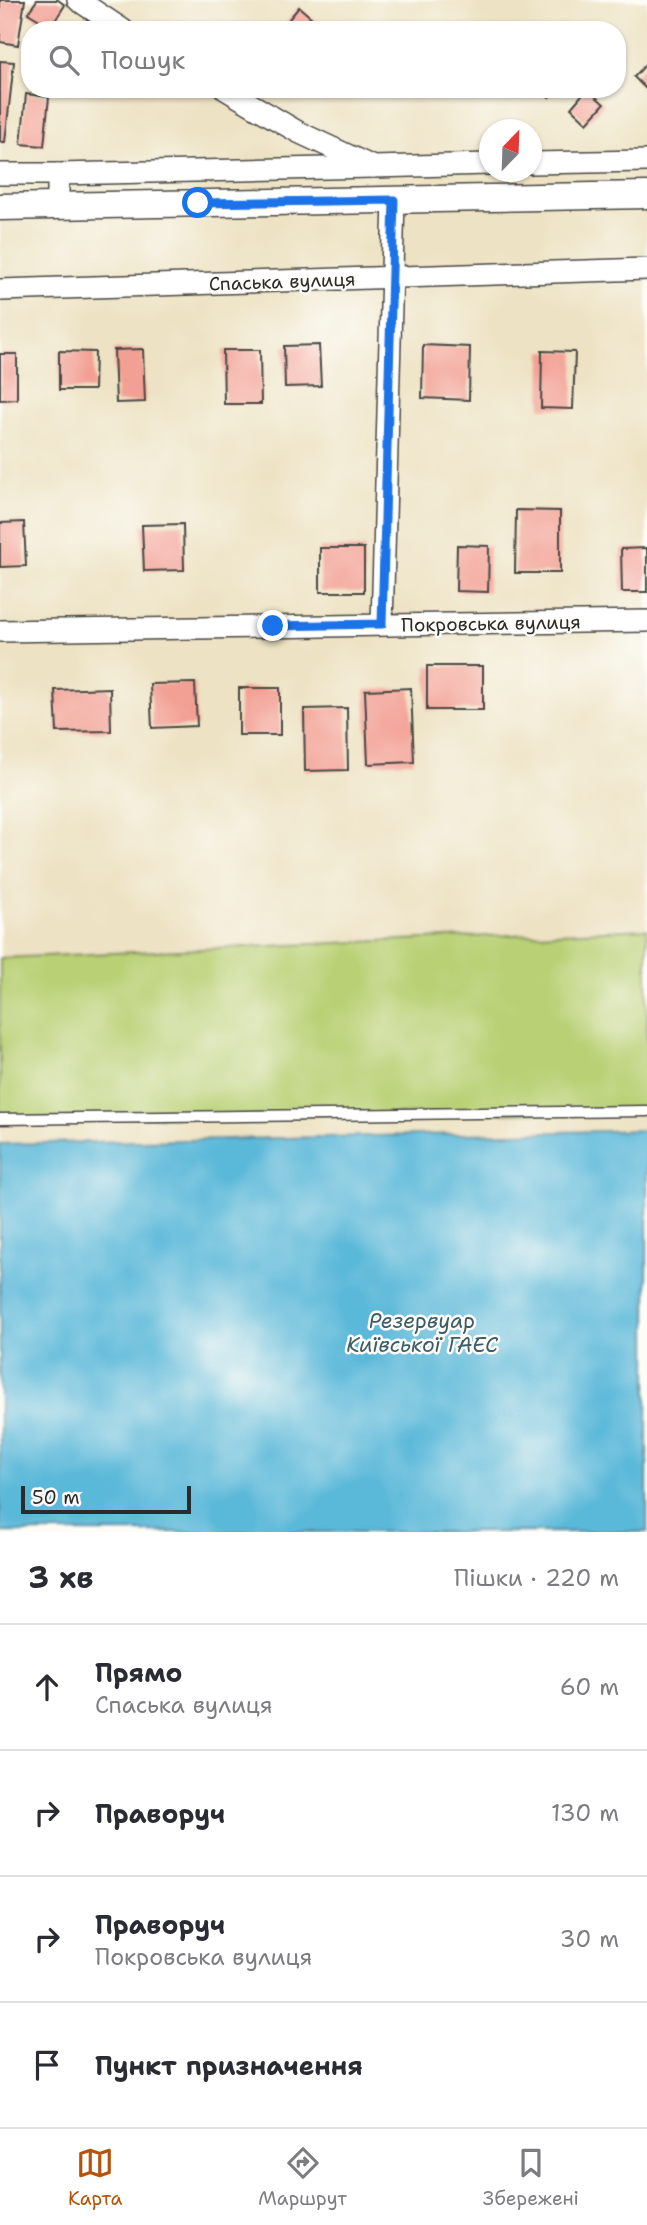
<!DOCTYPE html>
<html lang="uk">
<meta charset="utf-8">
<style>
:root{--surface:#fff;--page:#f2f2f3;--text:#2b2b33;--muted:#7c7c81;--line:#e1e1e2;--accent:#b45309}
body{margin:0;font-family:"Shantell Sans",sans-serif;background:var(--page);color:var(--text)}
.compass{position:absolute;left:479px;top:119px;width:63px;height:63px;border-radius:50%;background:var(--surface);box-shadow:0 2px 5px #0004;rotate:23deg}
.scale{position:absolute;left:21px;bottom:18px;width:170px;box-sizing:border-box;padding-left:7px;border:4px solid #2b2b2b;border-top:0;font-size:19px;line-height:24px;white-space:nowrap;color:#2b2b2b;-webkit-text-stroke:5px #fdfcf7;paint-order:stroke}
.stop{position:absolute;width:21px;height:21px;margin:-16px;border:5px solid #1a73e8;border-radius:50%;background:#fff}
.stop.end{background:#1a73e8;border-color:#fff;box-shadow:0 2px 7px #0008}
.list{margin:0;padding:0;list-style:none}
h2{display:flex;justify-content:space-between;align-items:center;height:91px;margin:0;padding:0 28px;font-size:30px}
h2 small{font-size:23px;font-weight:400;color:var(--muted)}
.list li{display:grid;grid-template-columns:46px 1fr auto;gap:21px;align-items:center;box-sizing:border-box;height:126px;padding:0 28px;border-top:2px solid var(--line)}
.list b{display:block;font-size:26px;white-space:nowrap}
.list p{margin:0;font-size:23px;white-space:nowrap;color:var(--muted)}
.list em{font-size:23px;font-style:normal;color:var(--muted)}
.icon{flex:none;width:38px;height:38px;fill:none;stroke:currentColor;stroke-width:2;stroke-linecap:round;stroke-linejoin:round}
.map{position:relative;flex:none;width:647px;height:1532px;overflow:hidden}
.search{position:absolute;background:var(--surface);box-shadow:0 2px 5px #0004;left:21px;right:21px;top:21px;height:77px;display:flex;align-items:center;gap:18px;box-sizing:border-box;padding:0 24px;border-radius:28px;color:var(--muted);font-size:26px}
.sheet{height:595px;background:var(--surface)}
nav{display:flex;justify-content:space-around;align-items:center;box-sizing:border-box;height:98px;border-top:2px solid var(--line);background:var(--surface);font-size:19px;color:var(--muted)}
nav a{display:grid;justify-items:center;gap:4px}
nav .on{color:var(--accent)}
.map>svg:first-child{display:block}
</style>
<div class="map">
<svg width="647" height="1532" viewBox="0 0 647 1532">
<rect width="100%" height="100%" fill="#fdfcf7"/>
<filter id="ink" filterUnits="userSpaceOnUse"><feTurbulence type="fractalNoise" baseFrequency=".0143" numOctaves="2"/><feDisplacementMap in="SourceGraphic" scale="14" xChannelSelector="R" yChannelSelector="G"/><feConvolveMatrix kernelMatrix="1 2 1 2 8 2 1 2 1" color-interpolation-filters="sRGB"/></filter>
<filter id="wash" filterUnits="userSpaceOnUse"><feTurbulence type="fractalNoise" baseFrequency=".00686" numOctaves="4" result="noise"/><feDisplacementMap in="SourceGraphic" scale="28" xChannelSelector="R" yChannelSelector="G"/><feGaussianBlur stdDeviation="1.57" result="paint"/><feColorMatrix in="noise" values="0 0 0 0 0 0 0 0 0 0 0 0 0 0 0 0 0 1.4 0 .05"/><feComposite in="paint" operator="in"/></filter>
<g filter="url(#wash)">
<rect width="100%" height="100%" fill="#ede2c3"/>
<polygon fill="#b9d074" stroke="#727e50" stroke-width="2" points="647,929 647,1111 0,1119 0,958"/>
<polygon fill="#5ab8d9" stroke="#427282" stroke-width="2" points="647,1130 647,1532 0,1532 0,1144"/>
<g id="blocks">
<g fill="#f3a094">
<polygon points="0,0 25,0 18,45 0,42"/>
<polygon points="37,0 58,0 65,5 51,27 28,13"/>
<polygon points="299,7 321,26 318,30 280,30"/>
<polygon points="0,61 14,62 5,142 0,142"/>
<polygon points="647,63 647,90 634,77"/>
<polygon points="539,89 556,89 549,97"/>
<polygon points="587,89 604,104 587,123 571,108"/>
<polygon points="26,94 49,97 44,146 21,144"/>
<polygon points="319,345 321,386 285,387 284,346"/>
<polygon points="423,345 470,347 469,400 422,398"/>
<polygon points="143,349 145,402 116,403 114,350"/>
<polygon points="223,350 260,350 261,404 224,404"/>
<polygon points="59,351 95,352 94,390 59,390"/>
<polygon points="542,351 575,352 573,409 541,408"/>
<polygon points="0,354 17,354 17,399 0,400"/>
<polygon points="516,510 560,511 560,573 515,573"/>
<polygon points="24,522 26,566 0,567 0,523"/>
<polygon points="183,524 184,570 144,571 142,525"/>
<polygon points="457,545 489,546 488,592 456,591"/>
<rect x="320" y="548" width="44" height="44"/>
<polygon points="647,548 647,592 622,592 621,549"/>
<rect x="427" y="666" width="56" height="44"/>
<polygon points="195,683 197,726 152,728 150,684"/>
<polygon points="110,688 111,731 57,732 55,690"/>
<rect x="239" y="688" width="41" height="47"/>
<polygon points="411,688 414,762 368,764 365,690"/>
<polygon points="347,708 348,770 305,771 304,709"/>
</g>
</g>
</g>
<g filter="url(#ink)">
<use href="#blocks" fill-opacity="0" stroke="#484642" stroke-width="2"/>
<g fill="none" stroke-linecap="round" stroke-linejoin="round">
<g stroke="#484642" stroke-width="13">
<polyline id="service" points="0,1119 647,1111"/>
</g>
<g stroke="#484642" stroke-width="24">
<g id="minor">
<polyline points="78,0 123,30"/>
<polyline points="225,89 298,132 373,167 490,164"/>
<polyline points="532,163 647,161"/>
<polyline points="0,174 58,174 58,206"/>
<polyline points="58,174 373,167"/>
<polyline points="0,290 647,269"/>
<polyline points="382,624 394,200"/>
<polyline points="0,631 647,621"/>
</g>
</g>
<g stroke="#484642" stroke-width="29">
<polyline id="tertiary" points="0,207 647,195"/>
</g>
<use href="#service" stroke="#fff" stroke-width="10"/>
<use href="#minor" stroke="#fff" stroke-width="21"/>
<use href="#tertiary" stroke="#fff" stroke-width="26"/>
</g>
</g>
<g fill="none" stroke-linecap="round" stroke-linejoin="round" filter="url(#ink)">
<polyline stroke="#1a73e8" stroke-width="9" points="198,203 394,200 382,624 273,626"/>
</g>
<g text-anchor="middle" stroke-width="5" stroke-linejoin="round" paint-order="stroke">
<g font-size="19" fill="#2b2b2b" stroke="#fdfcf7">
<text transform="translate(282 281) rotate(-2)" y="7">Спаська вулиця</text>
<text transform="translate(491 623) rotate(-1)" y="7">Покровська вулиця</text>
</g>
<g font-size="21" font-style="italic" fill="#3b5c68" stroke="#fdfcf7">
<text x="422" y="1328">Резервуар<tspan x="422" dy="24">Київської ГАЕС</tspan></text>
</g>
</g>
</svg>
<svg class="compass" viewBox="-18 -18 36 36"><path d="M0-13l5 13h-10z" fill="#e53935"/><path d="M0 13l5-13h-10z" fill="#7c7c81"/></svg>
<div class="scale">50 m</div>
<div class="stop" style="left:198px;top:203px"></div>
<div class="stop end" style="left:273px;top:626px"></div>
<div class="search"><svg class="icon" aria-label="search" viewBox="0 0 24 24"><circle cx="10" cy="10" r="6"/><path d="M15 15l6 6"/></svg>Пошук</div>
</div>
<section class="sheet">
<h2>3 хв<small>Пішки · 220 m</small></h2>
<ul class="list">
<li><svg class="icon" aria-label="ahead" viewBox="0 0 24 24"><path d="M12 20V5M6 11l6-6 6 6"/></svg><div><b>Прямо</b><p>Спаська вулиця</p></div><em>60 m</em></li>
<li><svg class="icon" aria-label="right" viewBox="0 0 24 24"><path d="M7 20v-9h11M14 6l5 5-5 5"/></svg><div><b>Праворуч</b></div><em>130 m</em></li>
<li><svg class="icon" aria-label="right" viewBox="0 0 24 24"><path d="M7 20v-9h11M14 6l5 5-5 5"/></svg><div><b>Праворуч</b><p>Покровська вулиця</p></div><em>30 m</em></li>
<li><svg class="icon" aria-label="arrive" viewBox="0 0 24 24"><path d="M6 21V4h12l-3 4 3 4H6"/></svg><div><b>Пункт призначення</b></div></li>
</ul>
</section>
<nav>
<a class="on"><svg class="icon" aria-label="map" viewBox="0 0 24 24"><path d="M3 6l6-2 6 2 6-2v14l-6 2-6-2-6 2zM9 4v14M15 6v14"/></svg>Карта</a>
<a><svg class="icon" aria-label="directions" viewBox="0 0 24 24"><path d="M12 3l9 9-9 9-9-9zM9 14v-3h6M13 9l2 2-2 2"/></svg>Маршрут</a>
<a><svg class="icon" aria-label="saved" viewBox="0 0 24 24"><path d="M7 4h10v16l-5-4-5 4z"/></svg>Збережені</a>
</nav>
